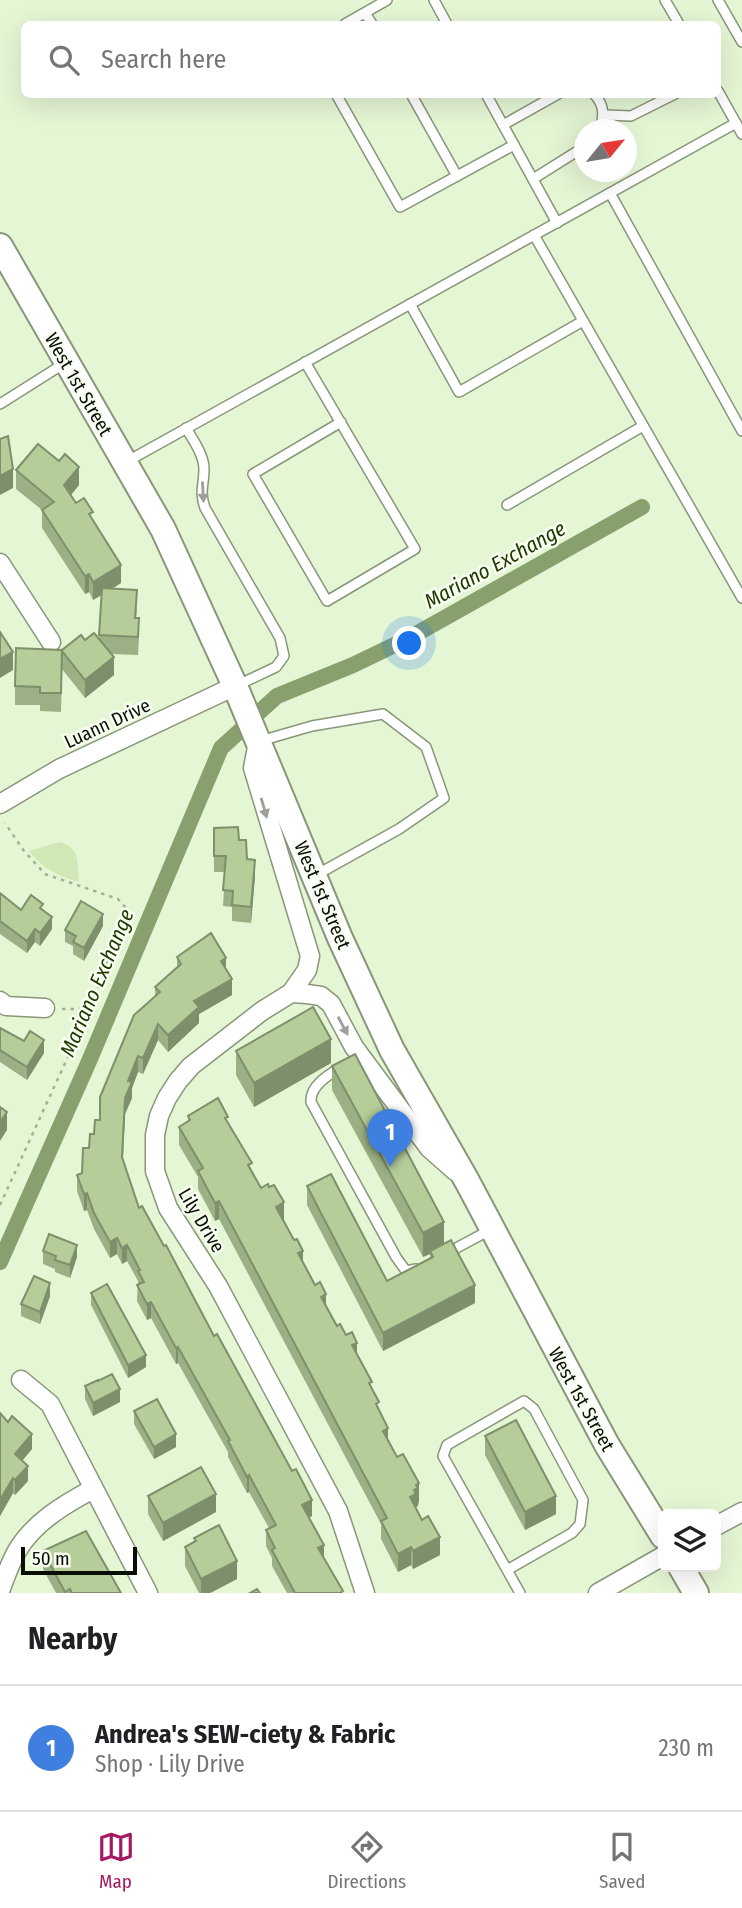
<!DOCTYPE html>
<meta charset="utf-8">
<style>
:root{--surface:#fff;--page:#f2f2f2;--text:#202124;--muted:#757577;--line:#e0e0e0;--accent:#a41961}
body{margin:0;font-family:"Fira Sans Condensed",sans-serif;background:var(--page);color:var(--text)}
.controls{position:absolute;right:21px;bottom:21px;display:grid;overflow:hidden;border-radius:10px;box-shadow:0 7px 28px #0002}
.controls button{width:63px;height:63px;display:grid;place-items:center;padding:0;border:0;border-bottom:2px solid var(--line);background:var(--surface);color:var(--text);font:35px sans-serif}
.compass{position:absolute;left:574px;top:119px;width:63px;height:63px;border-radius:50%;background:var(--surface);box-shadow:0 7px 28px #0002;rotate:60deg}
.scale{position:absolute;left:21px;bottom:18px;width:116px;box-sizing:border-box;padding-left:7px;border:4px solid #090e05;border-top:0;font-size:19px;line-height:24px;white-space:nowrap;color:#090e05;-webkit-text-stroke:5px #f8fff2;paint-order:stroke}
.you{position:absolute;left:410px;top:644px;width:24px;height:24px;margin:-18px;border:5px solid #fff;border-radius:50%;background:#1a73e8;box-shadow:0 0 0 10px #1a73e833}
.badge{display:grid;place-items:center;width:46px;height:46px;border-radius:50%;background:var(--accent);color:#fff;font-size:23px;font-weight:700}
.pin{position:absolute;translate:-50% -58px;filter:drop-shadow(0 2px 4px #0008)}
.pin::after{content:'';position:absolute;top:37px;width:24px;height:21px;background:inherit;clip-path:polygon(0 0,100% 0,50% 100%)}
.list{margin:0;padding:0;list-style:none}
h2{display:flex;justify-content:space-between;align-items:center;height:91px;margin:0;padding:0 28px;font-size:30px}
h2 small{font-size:23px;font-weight:400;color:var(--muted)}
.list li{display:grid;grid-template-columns:46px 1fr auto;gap:21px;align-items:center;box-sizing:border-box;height:126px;padding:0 28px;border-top:2px solid var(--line)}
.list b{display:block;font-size:26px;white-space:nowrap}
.list p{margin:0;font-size:23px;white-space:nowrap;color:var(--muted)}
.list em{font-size:23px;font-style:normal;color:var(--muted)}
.icon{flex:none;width:38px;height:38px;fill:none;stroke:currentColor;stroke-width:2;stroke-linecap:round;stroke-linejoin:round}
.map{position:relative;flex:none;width:742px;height:1593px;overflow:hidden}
.search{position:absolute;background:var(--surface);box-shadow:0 7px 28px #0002;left:21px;right:21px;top:21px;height:77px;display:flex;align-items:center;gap:18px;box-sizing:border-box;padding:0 24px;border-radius:10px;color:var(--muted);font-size:26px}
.sheet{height:217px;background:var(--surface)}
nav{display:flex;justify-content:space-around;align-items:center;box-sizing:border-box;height:98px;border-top:2px solid var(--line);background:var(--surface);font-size:19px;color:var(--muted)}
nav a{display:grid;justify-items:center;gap:4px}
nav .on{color:var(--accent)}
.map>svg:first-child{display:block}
</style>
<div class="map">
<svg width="742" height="1593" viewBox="0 0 742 1593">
<rect width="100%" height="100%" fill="#e5f6d5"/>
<path fill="#cfe8b6" d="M59 842C81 847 77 863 79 882 58 876 42 868 29 851Z"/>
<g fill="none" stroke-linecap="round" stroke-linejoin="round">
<g stroke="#88a06e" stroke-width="16">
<polyline points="257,714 277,696 353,665 409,638 642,507"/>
<polyline points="0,1262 90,1059 221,748 243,728"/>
</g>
<g stroke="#889679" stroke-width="12">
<g id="lane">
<polyline points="434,0 447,24"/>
<polyline points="665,0 679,24"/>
<polyline points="718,0 742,42"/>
<polyline points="365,13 372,24"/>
<polyline points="345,24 387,0"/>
<polyline points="718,91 742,134"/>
<polyline points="336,94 400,207 514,145"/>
<polyline points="411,94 457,176"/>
<polyline points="486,94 557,223"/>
<path d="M594 94C605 106 604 115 600 130"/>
<polyline points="605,115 631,116 675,94"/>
<polyline points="503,125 558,94"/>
<polyline points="533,179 584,147"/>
<polyline points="610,193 742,431"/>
<polyline points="534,235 742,598"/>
<polyline points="410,304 459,392 583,321"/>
<polyline points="305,362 415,549 327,601 253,474 341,422"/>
<polyline points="0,404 65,363"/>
<path d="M186 428C193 440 204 455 204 469 204 486 199 491 205 508L280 638 284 656 276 667 238 685"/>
<polyline points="126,462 736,123"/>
<polyline points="507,505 643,426"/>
<polyline points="260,741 312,726 383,714 426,747 444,798 399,829 316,875"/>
<path d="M340 1068C328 1075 310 1086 311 1102L396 1257 406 1271 416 1269"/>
<polyline points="447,1253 490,1230"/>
<polyline points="507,1570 572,1533 580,1524 583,1500 534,1409 524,1401 447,1445 443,1456 520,1593"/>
</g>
</g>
<g stroke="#889679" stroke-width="21">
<g id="street">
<polyline points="0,563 51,642"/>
<polyline points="258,742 253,768 310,956 307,970 291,993"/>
<polyline points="0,804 59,769 235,686"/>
<polyline points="0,1001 6,1006 45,1008"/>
<polyline points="21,1380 50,1404 148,1593"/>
<polyline points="716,1526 742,1512"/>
<path d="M0 1591C5 1578 10 1563 17 1551 34 1522 65 1504 93 1489"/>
<polyline points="365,1593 338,1511 218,1286 168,1208 155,1171 155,1135 159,1116 167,1098 178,1081 191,1066 262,1011 291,993 307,994 321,996 331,1004 354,1047 429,1148 455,1171"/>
<polyline points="598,1593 663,1556"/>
</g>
</g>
<g stroke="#889679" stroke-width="28">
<g id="secondary">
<polyline points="0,246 163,529 235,686 340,938 392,1050 467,1181 607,1445 663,1536"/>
<polyline points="681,1567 696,1593"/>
</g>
</g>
<g stroke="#a3b096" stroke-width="2.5" stroke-dasharray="3.5 5" stroke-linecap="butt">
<polyline points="62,1009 90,1009"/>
<polyline points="0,1205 94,1000 125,907 118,899 45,874 24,851 5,823"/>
</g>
<use href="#lane" stroke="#fff" stroke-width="9"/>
<use href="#street" stroke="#fff" stroke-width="18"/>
<use href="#secondary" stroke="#fff" stroke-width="24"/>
</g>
<g fill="#9bb084">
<polygon points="16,470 79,485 71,495 76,503 93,521 121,583 112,589 137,609 136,618 139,637 138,655 111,654 114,675 85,698 62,669 61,712 40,711 40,705 15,705 15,686 62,650 85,640 99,639 102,595 93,600 89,592 85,594 42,528 42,510 16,489"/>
<polygon points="214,828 239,840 255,876 251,923 232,921 232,907 223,906 225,872 214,872"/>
<polygon points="0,893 21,910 43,910 52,929 40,946 35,942 27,953 0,934"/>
<polygon points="103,926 84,961 73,954 73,946 65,942 65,930"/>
<polygon points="177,957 226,969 232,995 199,1014 199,1023 168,1052 158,1040 143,1074 138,1072 132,1088 132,1098 125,1114 123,1159 139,1208 164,1246 214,1336 312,1516 309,1518 324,1557 343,1593 287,1593 272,1566 272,1558 266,1546 266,1530 269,1528 249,1492 247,1493 228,1457 228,1452 178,1363 176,1364 151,1318 147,1320 137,1301 138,1281 127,1261 122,1264 117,1254 110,1258 94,1229 87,1210 84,1211 77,1191 77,1175 82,1173 89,1148 100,1120 155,996 155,987 177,967"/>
<polygon points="0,1028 44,1053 27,1080 0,1062"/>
<polygon points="236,1051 331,1063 254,1107 236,1075"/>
<polygon points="332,1066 444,1243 475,1303 383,1351 307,1205 307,1186 387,1281 430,1258 430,1254 423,1257 332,1090"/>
<polygon points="188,1116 228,1124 261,1188 284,1220 303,1263 337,1326 357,1354 372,1388 388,1442 419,1501 416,1509 440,1555 413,1569 411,1565 398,1572 381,1539 381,1524 219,1219 215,1221 198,1189 198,1177 179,1145 179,1127 188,1121"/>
<polygon points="43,1251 77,1257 70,1278 55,1272 55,1269 43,1264"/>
<polygon points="91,1293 146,1367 128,1378 91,1305"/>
<polygon points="50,1296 40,1324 21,1316 21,1304"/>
<polygon points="85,1386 120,1402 93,1416 85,1399"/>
<polygon points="134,1411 176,1447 154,1459 134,1424"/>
<polygon points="0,1413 32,1449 22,1461 28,1481 15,1495 13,1493 0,1516"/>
<polygon points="485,1436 556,1514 525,1530 485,1455"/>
<polygon points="148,1496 216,1512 163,1541 148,1514"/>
<polygon points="194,1538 237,1579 210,1593 199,1593 185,1566 185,1547 194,1542"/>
<polygon points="43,1551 121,1593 56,1593 43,1569"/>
</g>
<g fill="#7e906b">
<polygon points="79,467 79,485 64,503 64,485"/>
<polygon points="13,469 13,488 0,495 0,476"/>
<polygon points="121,565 121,583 93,600 93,582"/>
<polygon points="89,574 89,592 85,594 85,576"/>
<polygon points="13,652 13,670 0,678 0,659"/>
<polygon points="114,657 114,675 85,698 85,680"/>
<polygon points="255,860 255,876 251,923 251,907"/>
<polygon points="103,914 103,926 84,961 84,948"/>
<polygon points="52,917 52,929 40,946 40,933"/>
<polygon points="35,929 35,942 27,953 27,941"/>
<polygon points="226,958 226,974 221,961"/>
<polygon points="232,979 232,995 199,1014 199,1023 168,1052 168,1035 194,1001"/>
<polygon points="158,1024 158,1040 143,1074 143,1058"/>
<polygon points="331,1039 331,1063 254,1107 254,1083"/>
<polygon points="44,1040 44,1053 27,1080 27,1067"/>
<polygon points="138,1056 138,1072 132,1088 132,1098 125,1114 122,1173 125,1098 128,1081"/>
<polygon points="7,1112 7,1130 0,1141 0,1122"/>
<polygon points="87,1193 87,1210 84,1211 84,1194"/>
<polygon points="219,1201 219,1219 215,1221 215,1203"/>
<polygon points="284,1202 284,1220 276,1225 276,1207"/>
<polygon points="444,1222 444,1246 430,1251 430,1254 423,1257 423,1233"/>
<polygon points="117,1238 117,1254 110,1258 110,1242"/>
<polygon points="77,1245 77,1257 70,1278 70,1265"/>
<polygon points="127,1245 127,1261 122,1264 122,1248"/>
<polygon points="303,1251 303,1269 298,1253"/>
<polygon points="50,1283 50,1296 40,1324 40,1312"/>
<polygon points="475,1285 475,1303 383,1351 383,1333"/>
<polygon points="326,1294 326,1312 321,1297"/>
<polygon points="151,1302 151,1318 147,1320 147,1304"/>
<polygon points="357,1343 357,1360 352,1345"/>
<polygon points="178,1347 178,1363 176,1364 176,1348"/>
<polygon points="146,1355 146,1367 128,1378 128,1365"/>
<polygon points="120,1389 120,1402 93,1416 93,1403"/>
<polygon points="388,1428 388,1446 383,1431"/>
<polygon points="32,1434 32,1449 15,1469 15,1454"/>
<polygon points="176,1434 176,1447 154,1459 154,1447"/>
<polygon points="28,1466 28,1481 15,1495 15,1480"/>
<polygon points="249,1475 249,1492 247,1493 247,1477"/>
<polygon points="13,1478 13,1493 0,1516 0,1500"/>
<polygon points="419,1483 419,1501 418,1506 416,1507 416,1512 410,1497 416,1485"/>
<polygon points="216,1494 216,1512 163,1541 163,1523"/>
<polygon points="556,1496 556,1514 525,1530 525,1512"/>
<polygon points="312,1500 312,1516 302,1521 302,1505"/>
<polygon points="440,1537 440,1555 413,1569 413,1551"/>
<polygon points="324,1545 324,1561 318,1548"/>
<polygon points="411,1547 411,1565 398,1572 398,1554"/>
<polygon points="237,1561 237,1579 210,1593 201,1593 201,1579"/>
</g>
<g fill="#b4cd99" stroke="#7e906b" stroke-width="2">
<polygon points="8,436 13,469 0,476 0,439"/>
<polygon points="38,444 59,461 65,454 79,467 64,485 76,503 84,498 93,512 89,514 121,565 93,582 89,574 85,576 42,510 54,502 16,470"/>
<polygon points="102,588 137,590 135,618 139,618 138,637 99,635"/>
<polygon points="0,632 13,652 0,659"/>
<polygon points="94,633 114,657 85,680 62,651 61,693 40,693 40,687 15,686 16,648 62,650 81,635 85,640"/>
<polygon points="238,827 239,840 246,840 247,859 255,860 251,907 232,905 233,891 223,890 226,856 214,856 214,828"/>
<polygon points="0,893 21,910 31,895 43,904 40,908 52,917 40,933 35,929 27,941 0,921"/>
<polygon points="81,901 103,914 84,948 73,942 76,936 65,930"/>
<polygon points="211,933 226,958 221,961 232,979 194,1001 199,1007 168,1035 158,1024 143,1058 138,1056 128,1081 132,1082 125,1098 122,1157 139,1208 142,1206 164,1246 166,1245 214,1336 217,1334 292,1471 296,1469 312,1500 302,1505 324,1545 318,1548 343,1591 340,1593 295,1593 272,1550 275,1548 266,1530 276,1525 249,1475 247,1477 228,1441 230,1440 178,1347 176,1348 151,1302 147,1304 137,1285 144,1282 138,1271 140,1270 127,1245 122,1248 117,1238 110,1242 94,1213 87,1193 84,1194 77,1175 82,1173 83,1148 89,1148 90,1134 94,1134 95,1120 100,1120 100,1097 134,1015 160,992 155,987 181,964 177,957"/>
<polygon points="313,1007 331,1039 254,1083 236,1051"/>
<polygon points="0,1028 24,1041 30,1031 44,1040 27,1067 0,1050"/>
<polygon points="355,1054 444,1222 423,1233 332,1066"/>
<polygon points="218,1098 228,1117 225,1118 252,1163 248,1165 261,1188 268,1184 269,1187 274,1185 284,1202 276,1207 294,1240 297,1239 303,1251 298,1253 315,1285 320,1282 326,1294 321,1297 337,1326 340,1324 346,1335 352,1332 357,1343 352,1345 372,1382 369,1383 379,1402 376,1404 388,1428 383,1431 397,1457 403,1454 419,1483 416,1485 418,1488 414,1490 416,1494 410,1497 422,1520 428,1516 440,1537 413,1551 411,1547 398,1554 381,1521 387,1518 219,1201 215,1203 198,1171 203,1168 179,1127 190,1120 188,1116"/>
<polygon points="0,1107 7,1112 0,1122"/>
<polygon points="331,1174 387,1281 433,1257 430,1251 451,1240 475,1285 383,1333 307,1186"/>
<polygon points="49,1234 77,1245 70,1265 55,1260 56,1256 43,1251"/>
<polygon points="34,1276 50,1283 40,1312 21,1304"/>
<polygon points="107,1284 146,1355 128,1365 91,1293"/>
<polygon points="112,1374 120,1389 93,1403 85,1386 98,1380 98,1381"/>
<polygon points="157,1399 176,1434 154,1447 134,1411"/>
<polygon points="0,1413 8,1422 12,1416 32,1434 15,1454 28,1466 15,1480 13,1478 0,1500"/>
<polygon points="516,1420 556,1496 525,1512 485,1436"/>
<polygon points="201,1467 216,1494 163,1523 148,1496"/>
<polygon points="219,1525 237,1561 201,1579 185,1547 196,1541 194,1538"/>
<polygon points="86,1531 121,1593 72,1593 70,1589 65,1592 43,1551"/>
<polygon points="257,1589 260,1593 250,1593"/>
</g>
<defs><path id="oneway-solid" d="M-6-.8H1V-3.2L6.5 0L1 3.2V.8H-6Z" transform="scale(1.75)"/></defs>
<g fill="#9d9f9b">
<use href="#oneway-solid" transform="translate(203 492) rotate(87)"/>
<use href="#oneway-solid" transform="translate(264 808) rotate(74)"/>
<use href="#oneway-solid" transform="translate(343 1026) rotate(62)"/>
</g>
<g text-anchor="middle" stroke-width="5" stroke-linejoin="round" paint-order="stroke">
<g font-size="19" fill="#090e05" stroke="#f8fff2">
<text transform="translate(79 384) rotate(60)" y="7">West 1st Street</text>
<text transform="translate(107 723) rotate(-25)" y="7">Luann Drive</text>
<text transform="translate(323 895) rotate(67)" y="7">West 1st Street</text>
<text transform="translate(202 1220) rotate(59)" y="7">Lily Drive</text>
<text transform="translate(582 1399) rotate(61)" y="7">West 1st Street</text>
</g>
<g font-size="21" font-style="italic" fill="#233800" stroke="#f8fff2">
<text transform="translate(495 565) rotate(-29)" y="7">Mariano Exchange</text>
<text transform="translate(97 983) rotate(-67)" y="7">Mariano Exchange</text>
</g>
</g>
</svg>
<div class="controls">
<button><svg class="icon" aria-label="layers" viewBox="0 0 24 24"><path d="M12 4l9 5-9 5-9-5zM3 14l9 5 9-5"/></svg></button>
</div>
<svg class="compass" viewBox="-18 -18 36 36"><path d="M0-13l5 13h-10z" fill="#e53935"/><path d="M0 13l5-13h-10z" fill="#757577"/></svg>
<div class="scale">50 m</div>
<div class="you"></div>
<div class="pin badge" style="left:390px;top:1167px;background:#3f7fe0">1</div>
<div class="search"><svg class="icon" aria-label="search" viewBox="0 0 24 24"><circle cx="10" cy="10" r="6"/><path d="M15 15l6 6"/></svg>Search here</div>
</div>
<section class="sheet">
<h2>Nearby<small></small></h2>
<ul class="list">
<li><span class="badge" style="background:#3f7fe0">1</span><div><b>Andrea's SEW-ciety &amp; Fabric</b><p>Shop · Lily Drive</p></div><em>230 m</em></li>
</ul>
</section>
<nav>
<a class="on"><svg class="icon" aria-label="map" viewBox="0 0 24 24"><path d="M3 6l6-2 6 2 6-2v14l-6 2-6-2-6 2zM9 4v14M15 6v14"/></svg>Map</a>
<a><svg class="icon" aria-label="directions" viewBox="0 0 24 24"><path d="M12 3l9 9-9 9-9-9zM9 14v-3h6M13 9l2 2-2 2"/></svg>Directions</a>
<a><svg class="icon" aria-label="saved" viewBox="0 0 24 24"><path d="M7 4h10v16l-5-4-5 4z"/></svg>Saved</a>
</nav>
